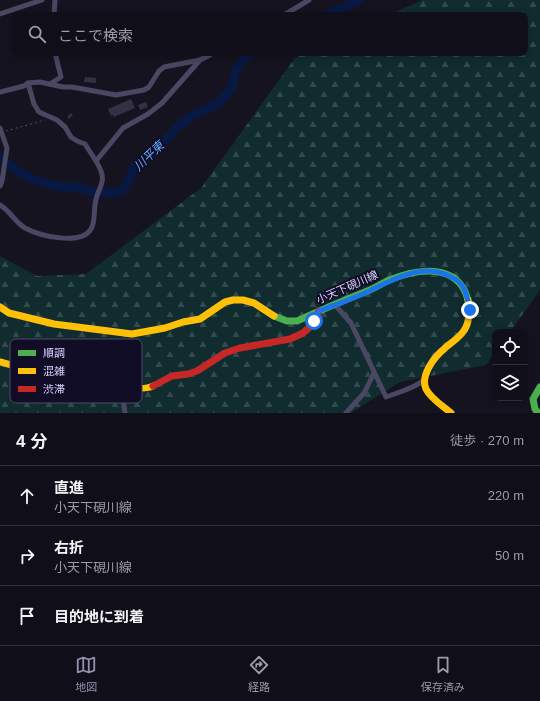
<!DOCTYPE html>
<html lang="ja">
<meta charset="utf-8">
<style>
:root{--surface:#100e18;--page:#1e1c25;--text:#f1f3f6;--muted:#9c9ca2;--line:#302e37;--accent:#958fb1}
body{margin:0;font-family:Arial,"Noto Sans JP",sans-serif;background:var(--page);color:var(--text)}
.controls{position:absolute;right:12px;bottom:12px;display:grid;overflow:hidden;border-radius:8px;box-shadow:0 2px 10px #0003}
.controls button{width:36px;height:36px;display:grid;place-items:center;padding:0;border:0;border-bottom:1px solid var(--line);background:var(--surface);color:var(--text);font:20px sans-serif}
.stop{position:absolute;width:12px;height:12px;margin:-9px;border:3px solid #1a73e8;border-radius:50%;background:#fff}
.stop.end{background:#1a73e8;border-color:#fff;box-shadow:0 1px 4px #0008}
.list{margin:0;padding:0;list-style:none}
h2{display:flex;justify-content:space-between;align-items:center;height:52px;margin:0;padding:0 16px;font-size:17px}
h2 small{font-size:13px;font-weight:400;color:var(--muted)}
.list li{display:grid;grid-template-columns:26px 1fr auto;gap:12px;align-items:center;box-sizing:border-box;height:60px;padding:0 16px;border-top:1px solid var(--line)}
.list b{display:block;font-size:15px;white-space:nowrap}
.list p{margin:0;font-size:13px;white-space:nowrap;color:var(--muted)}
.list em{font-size:13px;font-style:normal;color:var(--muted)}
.icon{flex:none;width:22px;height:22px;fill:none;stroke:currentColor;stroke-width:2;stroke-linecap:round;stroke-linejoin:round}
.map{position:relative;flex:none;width:540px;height:413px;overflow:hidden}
.search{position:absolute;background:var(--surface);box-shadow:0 2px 10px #0003;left:12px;right:12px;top:12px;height:44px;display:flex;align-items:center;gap:10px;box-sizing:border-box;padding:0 14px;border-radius:8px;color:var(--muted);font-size:15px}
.sheet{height:232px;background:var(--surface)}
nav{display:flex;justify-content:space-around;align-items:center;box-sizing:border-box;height:56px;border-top:1px solid var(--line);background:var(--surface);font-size:11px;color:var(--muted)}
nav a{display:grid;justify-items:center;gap:2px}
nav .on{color:var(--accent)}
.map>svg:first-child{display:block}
</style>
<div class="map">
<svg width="540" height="413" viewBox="0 0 540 413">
<defs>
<pattern id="forest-firs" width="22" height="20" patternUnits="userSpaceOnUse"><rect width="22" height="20" fill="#102c2f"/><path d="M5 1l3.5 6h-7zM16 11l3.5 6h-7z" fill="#324a4e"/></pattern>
</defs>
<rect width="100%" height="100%" fill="#161320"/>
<polygon fill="url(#forest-firs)" points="422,0 540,0 540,290 510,332 495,332 495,352 486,365 400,382 351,413 0,413 0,256 37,276 86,274 201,188 295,58 306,53 525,53 525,15 389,15"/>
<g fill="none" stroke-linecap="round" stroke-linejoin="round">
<g stroke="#071843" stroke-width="9">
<polyline points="326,15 360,0"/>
<polyline points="0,158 16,170 34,180 61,187 77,187 94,192 115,193 124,189 135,166 140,161 154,153 181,123 184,123 189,117 218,104 228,93 232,87 236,70 242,61 251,53"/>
</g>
</g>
<g fill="#343043">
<polygon points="85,77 96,78 96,83 84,82"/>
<polygon points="131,99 135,108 114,117 113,115 111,116 108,109"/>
<polygon points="146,102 148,107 140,110 138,105"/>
<polygon points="71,113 73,115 69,119 67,117"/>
</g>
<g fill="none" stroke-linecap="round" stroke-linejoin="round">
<polyline stroke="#445262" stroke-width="1" stroke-dasharray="2 3" stroke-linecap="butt" points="6,131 45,120"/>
<g stroke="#494761" stroke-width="5">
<polyline points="0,14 42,0"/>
<polyline points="54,15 55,0"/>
<polyline points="284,15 309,0"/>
<polyline points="28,83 34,104 39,112 57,120 65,127 71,137 77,141 85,144 96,161"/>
<polyline points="50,84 61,77 55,53"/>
<polyline points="0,92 24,86 28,83 40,82 63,87 72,87 116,95 144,90 149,87 159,71 164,67 200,60 210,55 211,53"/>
<polyline points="0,128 7,148 2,181 0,186"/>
<path d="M0 205C10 211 15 222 25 228 40 236 81 246 91 229 95 223 94 211 95 205 97 185 110 184 96 161L123 128 148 114 162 103 200 60"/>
<path d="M338 304 335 305 351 323 386 397C399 392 413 389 424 380"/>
<polyline points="124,388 123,400 125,413"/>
<polyline points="346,413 364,393 374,373"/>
</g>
<g stroke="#4caf50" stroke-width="7">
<path d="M274 316 287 321H297C319 311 342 301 365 292 373 289 380 285 387 281 415 269 458 261 468 300"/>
<polyline points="538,413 535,409 533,399 540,387"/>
</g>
<g stroke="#ffc107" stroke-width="7">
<polyline points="0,307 9,313 54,324 132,334 165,328 183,322 200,319 225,302 233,300 243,300 254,303 274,316"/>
<path d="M0 362C27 369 132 397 153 386"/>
<path d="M451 413C443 406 431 399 426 389 420 376 434 357 444 349 451 342 462 337 466 327 470 319 469 308 468 300"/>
</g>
<polyline stroke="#c62828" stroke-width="7" points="153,386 172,376 188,374 197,371 225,353 240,348 290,339 303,333 311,326 319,311"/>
</g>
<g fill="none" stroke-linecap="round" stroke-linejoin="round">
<path stroke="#1a73e8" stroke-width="5" d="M314 321 319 311C334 305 350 300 365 293 391 281 423 261 451 277 456 279 460 282 463 287 467 293 468 303 470 310"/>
</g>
<g text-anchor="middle" stroke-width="4" stroke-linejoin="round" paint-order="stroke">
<g font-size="11" fill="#dad2ff" stroke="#120d26">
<text transform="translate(347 287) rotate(-24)" y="4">小天下硯川線</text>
</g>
<g font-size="12" font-style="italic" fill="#60acff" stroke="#120d26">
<text transform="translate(149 156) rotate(-44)" y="4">川平東</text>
</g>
</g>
<rect x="10" y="339" width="132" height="64" rx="6" fill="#120d26" stroke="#4e4867" stroke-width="1"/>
<rect x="18" y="350" width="18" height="6" fill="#4caf50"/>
<rect x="18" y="368" width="18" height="6" fill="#ffc107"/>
<rect x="18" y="386" width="18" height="6" fill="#c62828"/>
<g font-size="11" fill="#dad2ff">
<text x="43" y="357">順調</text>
<text x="43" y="375">混雑</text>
<text x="43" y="393">渋滞</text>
</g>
</svg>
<div class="controls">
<button><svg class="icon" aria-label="locate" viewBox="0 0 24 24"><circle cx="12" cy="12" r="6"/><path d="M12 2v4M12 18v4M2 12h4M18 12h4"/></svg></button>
<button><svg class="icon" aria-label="layers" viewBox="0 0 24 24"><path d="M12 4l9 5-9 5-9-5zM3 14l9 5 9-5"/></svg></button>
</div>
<div class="stop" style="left:314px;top:321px"></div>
<div class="stop end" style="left:470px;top:310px"></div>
<div class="search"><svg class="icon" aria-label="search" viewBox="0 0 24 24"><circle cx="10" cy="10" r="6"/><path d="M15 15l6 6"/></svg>ここで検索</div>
</div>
<section class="sheet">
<h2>4 分<small>徒歩 · 270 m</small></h2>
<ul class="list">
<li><svg class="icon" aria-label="ahead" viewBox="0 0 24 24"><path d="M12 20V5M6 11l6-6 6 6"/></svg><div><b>直進</b><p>小天下硯川線</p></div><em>220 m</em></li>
<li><svg class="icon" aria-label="right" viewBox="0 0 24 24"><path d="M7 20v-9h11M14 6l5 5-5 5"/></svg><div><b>右折</b><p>小天下硯川線</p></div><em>50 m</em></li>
<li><svg class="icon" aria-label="arrive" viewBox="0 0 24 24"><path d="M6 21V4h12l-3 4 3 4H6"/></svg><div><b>目的地に到着</b></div></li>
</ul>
</section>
<nav>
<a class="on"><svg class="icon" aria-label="map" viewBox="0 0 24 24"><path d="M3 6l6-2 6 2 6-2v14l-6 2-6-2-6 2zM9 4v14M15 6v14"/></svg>地図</a>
<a><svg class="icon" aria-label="directions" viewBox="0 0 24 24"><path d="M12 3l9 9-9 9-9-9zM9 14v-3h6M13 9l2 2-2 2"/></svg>経路</a>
<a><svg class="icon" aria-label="saved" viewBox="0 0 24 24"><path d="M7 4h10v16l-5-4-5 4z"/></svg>保存済み</a>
</nav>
